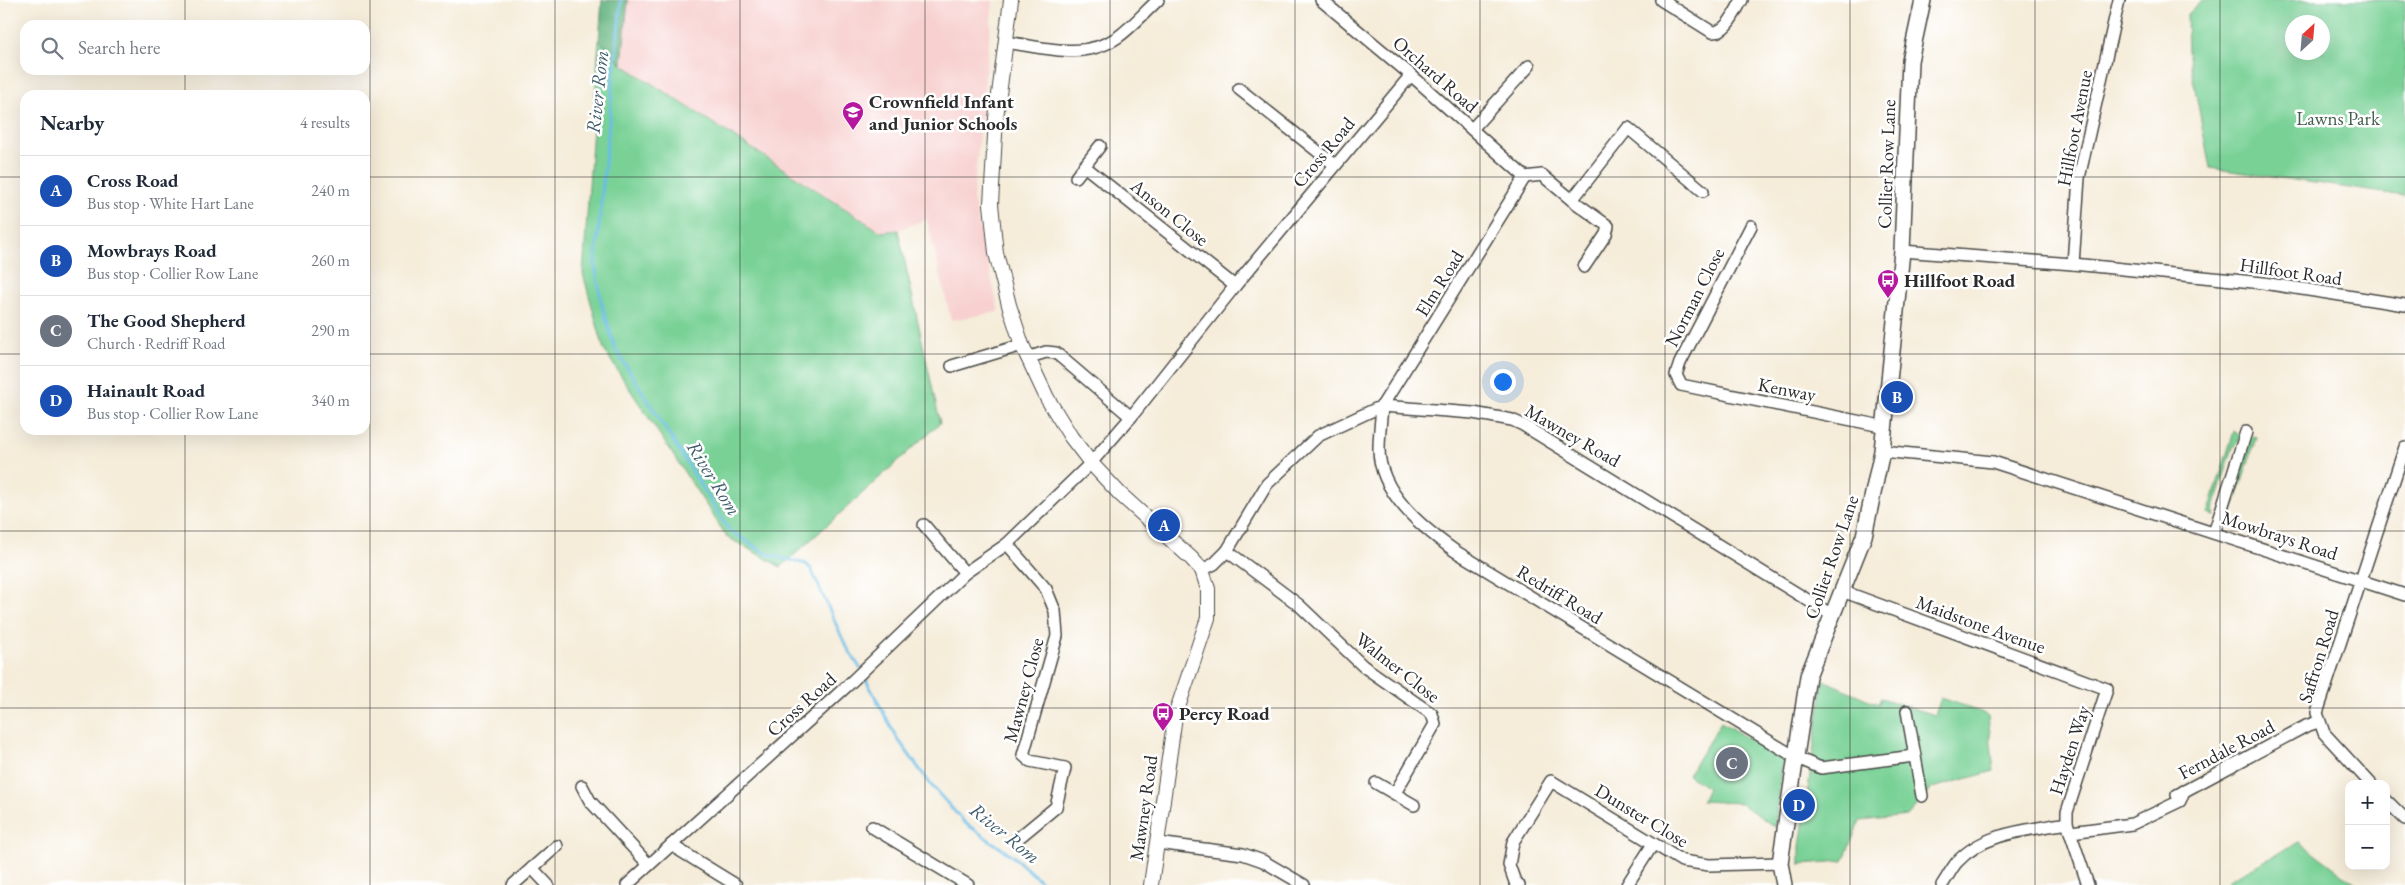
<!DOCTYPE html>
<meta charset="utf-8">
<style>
:root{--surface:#fff;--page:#f2f2f3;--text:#1f2937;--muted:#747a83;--line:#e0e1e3;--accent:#d93025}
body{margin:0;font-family:"EB Garamond",serif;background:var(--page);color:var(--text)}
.controls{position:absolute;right:15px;bottom:15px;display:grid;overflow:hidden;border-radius:10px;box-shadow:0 5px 20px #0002}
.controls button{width:45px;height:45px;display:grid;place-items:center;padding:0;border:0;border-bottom:1px solid var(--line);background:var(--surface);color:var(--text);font:25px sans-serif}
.compass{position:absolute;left:2285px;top:15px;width:45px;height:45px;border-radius:50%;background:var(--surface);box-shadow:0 5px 20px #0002;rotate:26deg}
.you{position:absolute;left:1502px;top:381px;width:18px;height:18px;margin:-12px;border:4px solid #fff;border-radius:50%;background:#1a73e8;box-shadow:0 0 0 8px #1a73e833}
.badge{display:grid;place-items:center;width:32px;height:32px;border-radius:50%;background:var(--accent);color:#fff;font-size:16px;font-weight:700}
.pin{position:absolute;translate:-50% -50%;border:2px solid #fff;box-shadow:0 1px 5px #0006}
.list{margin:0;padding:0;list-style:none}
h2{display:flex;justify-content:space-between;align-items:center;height:65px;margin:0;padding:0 20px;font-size:21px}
h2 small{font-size:16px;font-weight:400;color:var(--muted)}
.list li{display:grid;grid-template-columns:32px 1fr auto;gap:15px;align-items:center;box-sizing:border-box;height:70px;padding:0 20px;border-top:1px solid var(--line)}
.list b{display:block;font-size:19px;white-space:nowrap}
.list p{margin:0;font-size:16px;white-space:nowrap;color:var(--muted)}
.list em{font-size:16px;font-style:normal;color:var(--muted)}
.icon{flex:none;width:28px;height:28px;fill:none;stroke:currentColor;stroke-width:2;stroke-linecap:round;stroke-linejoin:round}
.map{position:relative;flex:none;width:2405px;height:885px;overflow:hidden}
.search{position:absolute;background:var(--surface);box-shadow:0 5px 20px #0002;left:20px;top:20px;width:350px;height:55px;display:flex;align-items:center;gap:12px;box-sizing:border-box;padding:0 18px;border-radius:15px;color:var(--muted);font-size:19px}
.panel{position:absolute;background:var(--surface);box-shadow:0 5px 20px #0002;left:20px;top:90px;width:350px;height:345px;border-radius:15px}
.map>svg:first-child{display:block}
</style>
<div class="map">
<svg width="2405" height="885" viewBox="0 0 2405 885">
<rect width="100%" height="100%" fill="#fff"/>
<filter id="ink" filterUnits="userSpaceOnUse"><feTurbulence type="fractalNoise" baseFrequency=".02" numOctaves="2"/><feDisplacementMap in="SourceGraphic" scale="10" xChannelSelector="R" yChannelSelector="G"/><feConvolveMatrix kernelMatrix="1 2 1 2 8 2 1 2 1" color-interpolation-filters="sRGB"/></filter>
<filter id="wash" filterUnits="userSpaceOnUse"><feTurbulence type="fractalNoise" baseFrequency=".0096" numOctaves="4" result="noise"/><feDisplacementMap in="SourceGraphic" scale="20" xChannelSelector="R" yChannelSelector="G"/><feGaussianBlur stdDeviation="1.12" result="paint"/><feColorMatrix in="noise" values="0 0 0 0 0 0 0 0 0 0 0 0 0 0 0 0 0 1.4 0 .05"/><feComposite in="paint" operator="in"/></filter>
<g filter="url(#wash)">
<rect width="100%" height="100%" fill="#f5ecd9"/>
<polygon fill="#f7d0cf" points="627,0 993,1 973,199 999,312 951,320 927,219 898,230 881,232 620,63"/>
<g fill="#79d196" stroke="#527e60" fill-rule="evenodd">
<path d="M2202 0H2405V196L2210 168 2188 52 2187 14ZM2292 22H2322V52H2292Z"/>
<polygon points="599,40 620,63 881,232 898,230 940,423 781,567 727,537 604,350 583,274"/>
<polygon points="2234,431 2240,436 2239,441 2233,447 2213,510 2215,516 2208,514"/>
<polygon points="2253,436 2256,437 2230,520 2223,517 2228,514 2248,450 2245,445 2248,439"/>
<polygon points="1823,680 1878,704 1881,698 1935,715 1941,698 1977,710 1988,716 1994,771 1932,788 1907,816 1860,821 1843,861 1800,864 1800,847"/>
<polygon points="1721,722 1783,760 1775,827 1740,803 1702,801 1708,788 1688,775"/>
<polygon points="2300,842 2357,885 2234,885 2227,881"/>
</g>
<polygon fill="#62b37f" stroke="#466f55" points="602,0 628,0 622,64 599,40"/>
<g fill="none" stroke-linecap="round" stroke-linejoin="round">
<g stroke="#6abde6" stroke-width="3">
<polyline points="621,0 595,265 602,305 615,348 729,530 767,554 806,564 811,569 845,644 860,668"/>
<polyline points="863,674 897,738 931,785 965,823 1015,858 1045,885"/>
</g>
</g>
</g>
<g filter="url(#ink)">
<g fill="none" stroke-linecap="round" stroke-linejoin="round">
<g stroke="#494845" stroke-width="14">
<g id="minor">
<polyline points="1321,0 1411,75 1525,177"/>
<path d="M1661 0 1712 32C1727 33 1735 11 1742 0"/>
<path d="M1005 42C1044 47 1083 61 1118 37 1132 27 1145 12 1158 0"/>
<polyline points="1239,89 1335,165"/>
<polyline points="1472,129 1529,66"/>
<polyline points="1084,166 1235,286"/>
<polyline points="1076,177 1100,146"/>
<path d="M1525 177 1382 406C1381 420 1379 435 1379 449 1379 493 1423 528 1455 551L1797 758 1821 768 1914 756"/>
<polyline points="1525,177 1542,175 1572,200 1608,226 1606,234 1584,267"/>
<polyline points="1572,200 1628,128 1703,191"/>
<polyline points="1751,226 1680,363 1676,375 1681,385 1886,427"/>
<polyline points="1902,251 2073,264 2263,283 2405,305"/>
<polyline points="2073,264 2079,178 2119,0"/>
<polyline points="1027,358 1046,352 1056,353 1131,417"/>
<polyline points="952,366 1022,345"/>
<polyline points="1882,451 1993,462 2405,595"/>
<polyline points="924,525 965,573"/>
<polyline points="2214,533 2246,432"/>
<polyline points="1007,544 1046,589 1055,611 1057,636 1023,755 1030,761 1065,768 1056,807 1016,840"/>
<polyline points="1227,551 1299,605 1363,666 1432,714 1435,724 1395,793"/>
<polyline points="1202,570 1214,564 1227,551 1267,484 1318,436 1337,427 1382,406 1473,413 1512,420 1523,425 1832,615"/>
<polyline points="1842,591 2107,689 2067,812 2067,823 2088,885"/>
<polyline points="1907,711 1922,796"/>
<polyline points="1376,783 1414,805"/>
<polyline points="2371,784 2324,733 2317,713 2405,447"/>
<polyline points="582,786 590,801 649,865"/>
<polyline points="2177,795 2306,726 2318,722"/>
<polyline points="2386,800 2405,819"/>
<polyline points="872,827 968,885"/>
<polyline points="2071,832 2132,824 2180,801 2184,791"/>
<polyline points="1157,843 1243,854 1263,861 1304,885"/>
<polyline points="671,845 736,885"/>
<polyline points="532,868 548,885"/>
<polyline points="513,885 557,846"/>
<polyline points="627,885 847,686 965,573 1007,544 1091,463 1131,417 1235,286 1411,75"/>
<polyline points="1519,885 1515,882 1509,865 1513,842 1551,781 1682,861 1709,865 1780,863"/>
<polyline points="1627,885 1653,844"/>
<path d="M1942 885C1947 878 1951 869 1957 862 1984 832 2030 830 2067 823"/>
</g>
</g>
<g stroke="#494845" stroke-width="16">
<polyline id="tertiary" points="1011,0 996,118 991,204 996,253 1009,305 1022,345 1047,398 1071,437 1091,463 1120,494 1191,558 1202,570 1208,589 1208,618 1175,716 1151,885"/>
</g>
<g stroke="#494845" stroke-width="18">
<polyline id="secondary" points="1784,885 1780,863 1808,676 1864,536 1882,451 1902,251 1910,61 1923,0"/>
</g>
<use href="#minor" stroke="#fff" stroke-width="11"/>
<use href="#tertiary" stroke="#fff" stroke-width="14"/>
<use href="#secondary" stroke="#fff" stroke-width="15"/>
</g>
</g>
<path fill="none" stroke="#2b2b2b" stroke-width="1" stroke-opacity="0.55" d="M185 0V25M370 0V885M555 0V885M740 0V885M925 0V885M1110 0V885M1295 0V885M1480 0V885M1665 0V885M1850 0V885M2035 0V885M2220 0V885M185 70V95M0 177H25M365 177H2405M0 354H25M365 354H2405M185 430V885M0 531H2405M0 708H2405"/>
<defs>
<g id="school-pin" transform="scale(1.125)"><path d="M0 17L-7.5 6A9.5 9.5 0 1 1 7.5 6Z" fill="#b5179e" stroke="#fff"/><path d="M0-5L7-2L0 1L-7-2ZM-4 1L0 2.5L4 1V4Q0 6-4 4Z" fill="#fff"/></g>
<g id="bus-pin" transform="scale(1.125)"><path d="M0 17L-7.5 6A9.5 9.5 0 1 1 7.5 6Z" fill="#b5179e" stroke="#fff"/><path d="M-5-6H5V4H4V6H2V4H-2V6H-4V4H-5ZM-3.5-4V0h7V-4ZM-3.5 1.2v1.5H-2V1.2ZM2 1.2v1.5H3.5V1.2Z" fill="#fff"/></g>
</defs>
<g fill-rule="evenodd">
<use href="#school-pin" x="853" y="112"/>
<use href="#bus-pin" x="1888" y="280"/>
<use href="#bus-pin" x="1163" y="713"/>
</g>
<g text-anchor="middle" stroke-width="5" stroke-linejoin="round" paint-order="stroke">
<g font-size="19" fill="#2b2b2b" stroke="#fff">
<text transform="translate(1436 74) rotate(41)" y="7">Orchard Road</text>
<text transform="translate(2074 128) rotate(-79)" y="7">Hillfoot Avenue</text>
<text transform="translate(1323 152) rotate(-50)" y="7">Cross Road</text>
<text transform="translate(1886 164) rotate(-88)" y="7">Collier Row Lane</text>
<text transform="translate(1170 212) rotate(39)" y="7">Anson Close</text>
<text transform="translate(2291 271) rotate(8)" y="7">Hillfoot Road</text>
<text transform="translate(1439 283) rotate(-58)" y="7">Elm Road</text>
<text transform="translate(1694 297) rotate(-63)" y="7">Norman Close</text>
<text transform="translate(1787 389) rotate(11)" y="7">Kenway</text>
<text transform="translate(1573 435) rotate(30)" y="7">Mawney Road</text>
<text transform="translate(2280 535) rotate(18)" y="7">Mowbrays Road</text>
<text transform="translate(1831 557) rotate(-71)" y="7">Collier Row Lane</text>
<text transform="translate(1560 594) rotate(31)" y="7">Redriff Road</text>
<text transform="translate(1981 624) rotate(20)" y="7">Maidstone Avenue</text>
<text transform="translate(2318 656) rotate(-73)" y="7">Saffron Road</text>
<text transform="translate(1398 667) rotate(38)" y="7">Walmer Close</text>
<text transform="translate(1023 690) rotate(-75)" y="7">Mawney Close</text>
<text transform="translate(801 704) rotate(-42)" y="7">Cross Road</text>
<text transform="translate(2226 749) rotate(-28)" y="7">Ferndale Road</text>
<text transform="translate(2069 750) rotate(-72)" y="7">Hayden Way</text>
<text transform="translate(1143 808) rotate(-82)" y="7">Mawney Road</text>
<text transform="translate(1642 815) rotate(31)" y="7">Dunster Close</text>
</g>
<g font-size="19" font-weight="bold" fill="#2b2b2b" stroke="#fff" text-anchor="start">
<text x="869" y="108">Crownfield Infant<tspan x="869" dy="22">and Junior Schools</tspan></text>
<text x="1904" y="287">Hillfoot Road</text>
<text x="1179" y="720">Percy Road</text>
</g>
<g font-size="19" fill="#425d4b" stroke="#fff">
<text x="2338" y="125">Lawns Park</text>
</g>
<g font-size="20" font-style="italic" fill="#415e6c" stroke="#fff">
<text transform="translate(597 92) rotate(-84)" y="7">River Rom</text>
<text transform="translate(714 478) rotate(58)" y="7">River Rom</text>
<text transform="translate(1005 833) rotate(39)" y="7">River Rom</text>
</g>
</g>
</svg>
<div class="controls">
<button>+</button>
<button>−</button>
</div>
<svg class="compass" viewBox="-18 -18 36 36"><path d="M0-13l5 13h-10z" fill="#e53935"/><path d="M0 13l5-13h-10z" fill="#747a83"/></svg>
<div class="you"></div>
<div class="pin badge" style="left:1164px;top:525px;background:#1a4fb4">A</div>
<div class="pin badge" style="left:1897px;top:397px;background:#1a4fb4">B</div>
<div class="pin badge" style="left:1732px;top:763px;background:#6b7280">C</div>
<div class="pin badge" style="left:1799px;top:805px;background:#1a4fb4">D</div>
<div class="search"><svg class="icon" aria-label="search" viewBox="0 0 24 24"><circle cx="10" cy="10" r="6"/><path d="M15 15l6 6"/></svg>Search here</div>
<section class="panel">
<h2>Nearby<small>4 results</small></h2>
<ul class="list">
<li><span class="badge" style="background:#1a4fb4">A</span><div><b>Cross Road</b><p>Bus stop · White Hart Lane</p></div><em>240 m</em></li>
<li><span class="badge" style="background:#1a4fb4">B</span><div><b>Mowbrays Road</b><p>Bus stop · Collier Row Lane</p></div><em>260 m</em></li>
<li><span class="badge" style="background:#6b7280">C</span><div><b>The Good Shepherd</b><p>Church · Redriff Road</p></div><em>290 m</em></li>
<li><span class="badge" style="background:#1a4fb4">D</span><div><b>Hainault Road</b><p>Bus stop · Collier Row Lane</p></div><em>340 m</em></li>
</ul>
</section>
</div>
